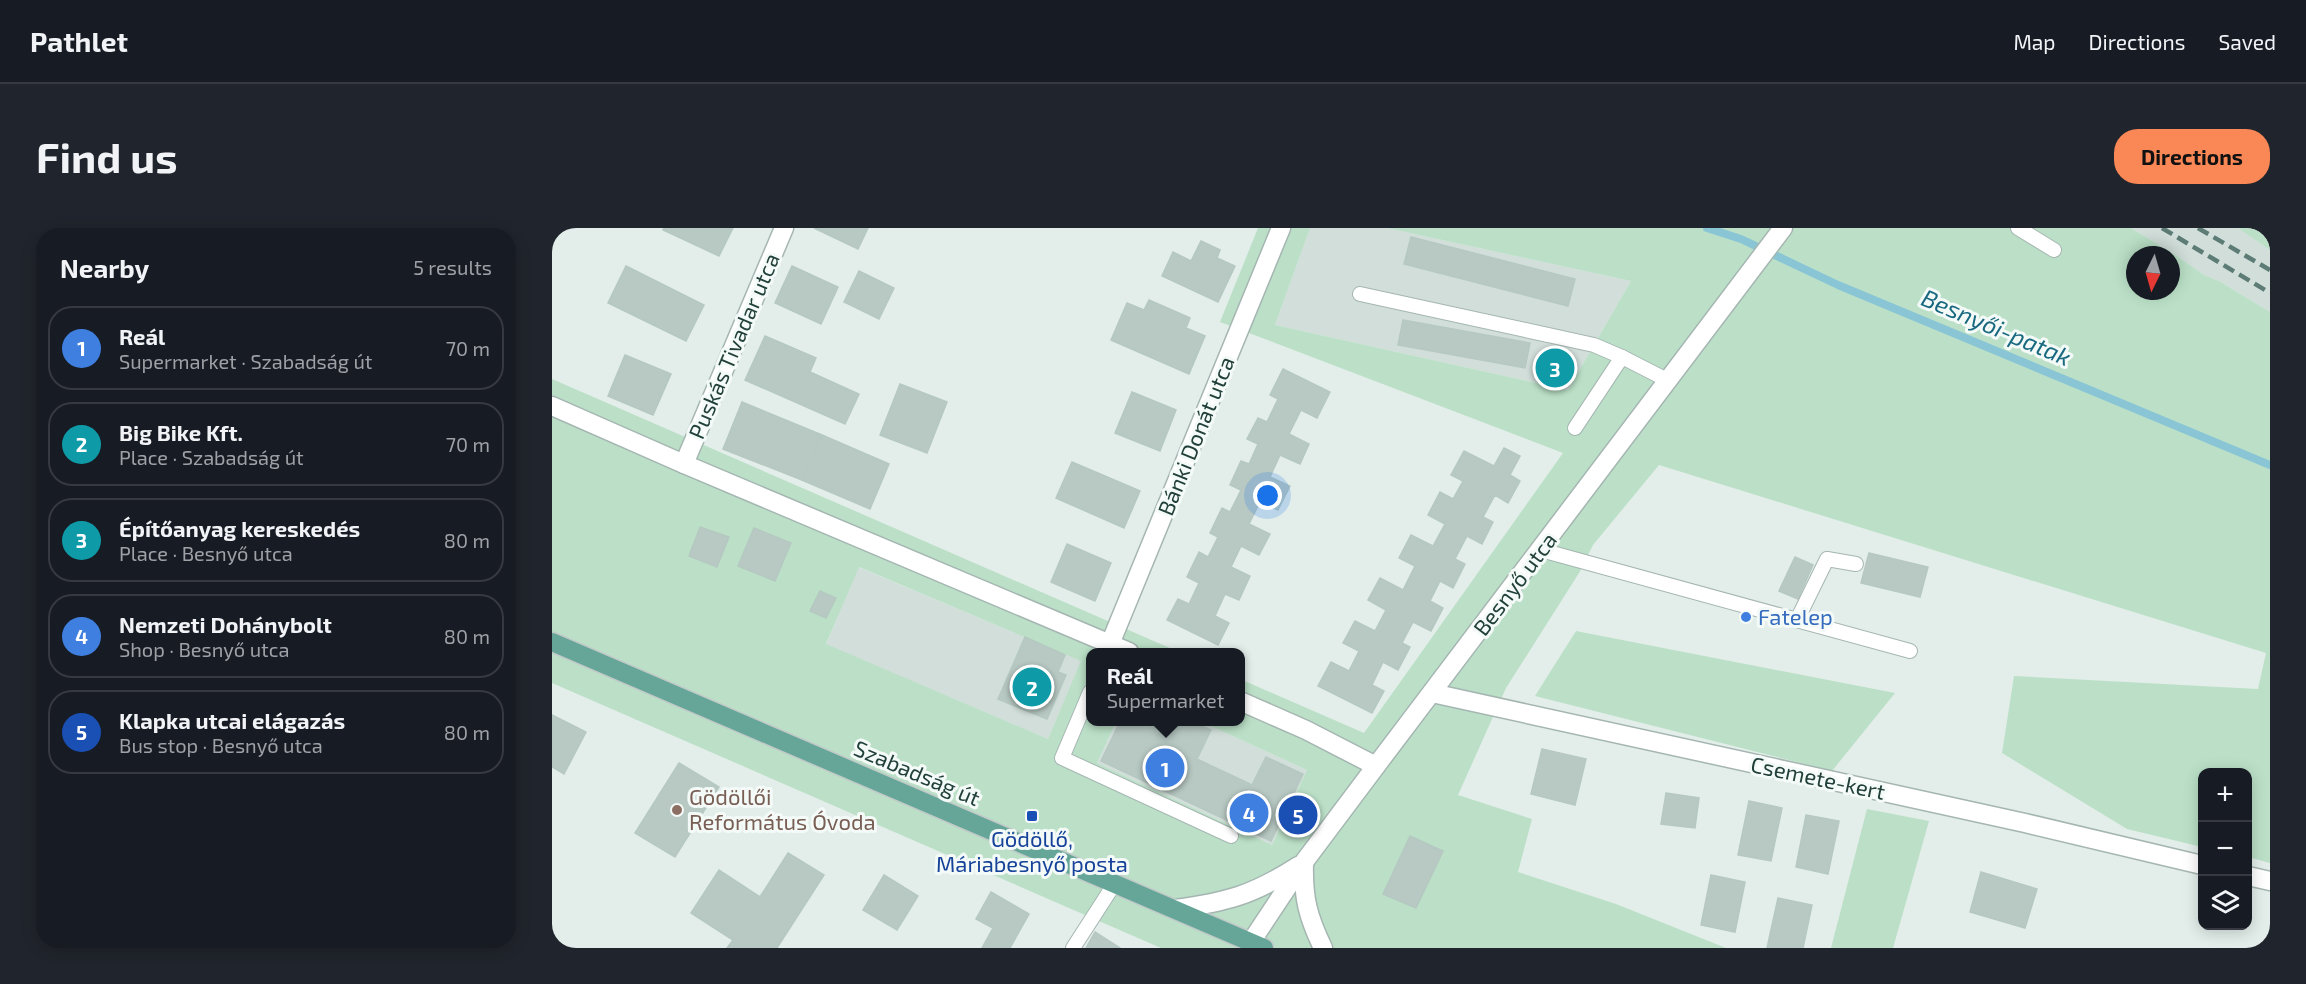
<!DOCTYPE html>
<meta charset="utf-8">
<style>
:root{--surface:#171b24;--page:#20242c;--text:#f1f3f6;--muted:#9ea1a6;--line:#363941;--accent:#f98856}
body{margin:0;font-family:"Exo 2",sans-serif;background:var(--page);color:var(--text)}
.controls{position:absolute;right:18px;bottom:18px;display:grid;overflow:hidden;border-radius:12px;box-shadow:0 3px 15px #0003}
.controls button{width:54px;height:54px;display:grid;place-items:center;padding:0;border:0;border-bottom:2px solid var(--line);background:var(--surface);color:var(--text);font:30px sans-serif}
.compass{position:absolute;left:1574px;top:18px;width:54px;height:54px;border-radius:50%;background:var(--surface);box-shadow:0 3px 15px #0003;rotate:185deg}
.you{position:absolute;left:716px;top:268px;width:21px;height:21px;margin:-15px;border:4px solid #fff;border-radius:50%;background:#1a73e8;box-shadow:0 0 0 9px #1a73e833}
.badge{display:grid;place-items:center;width:39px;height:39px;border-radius:50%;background:var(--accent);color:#fff;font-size:20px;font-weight:700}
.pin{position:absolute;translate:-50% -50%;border:3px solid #fff;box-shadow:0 2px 6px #0006}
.popup{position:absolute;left:534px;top:420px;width:159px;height:78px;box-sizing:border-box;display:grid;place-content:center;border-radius:12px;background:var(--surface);filter:drop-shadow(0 2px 4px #0005);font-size:20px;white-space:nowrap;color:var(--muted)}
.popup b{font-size:22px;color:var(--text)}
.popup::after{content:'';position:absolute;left:50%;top:100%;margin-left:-12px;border:12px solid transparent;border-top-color:var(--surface)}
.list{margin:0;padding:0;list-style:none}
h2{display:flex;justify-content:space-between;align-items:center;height:78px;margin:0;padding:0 24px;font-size:26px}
h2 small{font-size:20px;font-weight:400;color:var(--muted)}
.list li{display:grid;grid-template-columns:39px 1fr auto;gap:18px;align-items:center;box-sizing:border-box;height:84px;margin:0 12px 12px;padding:0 12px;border:2px solid var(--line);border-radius:24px}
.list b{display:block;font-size:22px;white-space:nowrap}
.list p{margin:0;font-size:20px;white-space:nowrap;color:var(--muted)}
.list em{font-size:20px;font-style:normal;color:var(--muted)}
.icon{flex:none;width:33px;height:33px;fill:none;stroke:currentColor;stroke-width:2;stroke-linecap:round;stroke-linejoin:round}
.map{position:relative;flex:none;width:1718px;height:720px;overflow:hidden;border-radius:24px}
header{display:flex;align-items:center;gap:36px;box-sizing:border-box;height:84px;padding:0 30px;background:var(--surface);border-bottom:2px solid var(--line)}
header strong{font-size:28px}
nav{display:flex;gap:33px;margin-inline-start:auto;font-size:21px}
.intro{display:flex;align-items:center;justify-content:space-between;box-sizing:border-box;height:144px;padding:0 36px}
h1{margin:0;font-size:42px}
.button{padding:15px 27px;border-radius:24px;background:var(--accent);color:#111;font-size:21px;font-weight:700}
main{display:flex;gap:36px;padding:0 36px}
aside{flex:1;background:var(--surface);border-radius:24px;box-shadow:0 3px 15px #0003}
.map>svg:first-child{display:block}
</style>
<header>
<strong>Pathlet</strong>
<nav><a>Map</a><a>Directions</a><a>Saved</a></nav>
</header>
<div class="intro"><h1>Find us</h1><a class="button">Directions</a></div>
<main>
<aside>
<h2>Nearby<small>5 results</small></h2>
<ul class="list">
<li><span class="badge" style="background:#3f7fe0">1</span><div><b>Reál</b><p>Supermarket · Szabadság út</p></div><em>70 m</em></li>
<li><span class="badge" style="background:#0f9aa8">2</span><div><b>Big Bike Kft.</b><p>Place · Szabadság út</p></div><em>70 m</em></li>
<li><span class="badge" style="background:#0f9aa8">3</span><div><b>Építőanyag kereskedés</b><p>Place · Besnyő utca</p></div><em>80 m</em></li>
<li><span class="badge" style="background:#3f7fe0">4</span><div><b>Nemzeti Dohánybolt</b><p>Shop · Besnyő utca</p></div><em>80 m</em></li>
<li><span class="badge" style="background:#1a4fb4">5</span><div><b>Klapka utcai elágazás</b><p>Bus stop · Besnyő utca</p></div><em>80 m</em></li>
</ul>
</aside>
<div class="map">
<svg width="1718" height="720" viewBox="0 0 1718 720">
<rect width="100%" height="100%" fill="#e3eeea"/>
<g fill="#d1ded9">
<polygon points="758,0 835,0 1079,53 1016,162 723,97"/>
<polygon points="1579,0 1686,0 1718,22 1718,84 1667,53 1652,47 1625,28"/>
<polygon points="306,339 530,433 496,511 274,417"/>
<polygon points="564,494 650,494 755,542 720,617 545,535"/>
</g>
<g fill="#bbe0c7" fill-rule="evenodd">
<path d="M706 0H758L723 97 1016 162 1079 53 835 0H1579L1625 28 1652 47 1667 53 1718 84V635L1696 629V544H1650V619L1575 601 1450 525 1462 448 1706 461 1714 425 1107 237 1041 317 1027 345 954 460 906 567 980 591 966 644 1064 676 1174 720H609L0 455V151L627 424H538V494H564L545 535 720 617 755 542 650 494H688V451L812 505 1011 225 668 94ZM1583 27H1619V63H1583ZM307 339 529 433 496 511 274 416Z"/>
<polygon points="1686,0 1718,0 1718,22"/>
<polygon points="1024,403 1343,465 1280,543 983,468"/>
<polygon points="1315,581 1377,593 1341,720 1279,720"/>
</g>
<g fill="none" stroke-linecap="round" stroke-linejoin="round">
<polyline stroke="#89c5d5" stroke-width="8" points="1155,0 1189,11 1286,57 1718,237"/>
</g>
<g fill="#b8c9c3" stroke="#b5c8c1" stroke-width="1.5">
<polygon points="112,0 181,0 167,28 111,2"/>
<polygon points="262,0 316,0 306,21"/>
<polygon points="859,9 1023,51 1016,78 852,36"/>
<polygon points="649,13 668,22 665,30 683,38 666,74 610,48 621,24 639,33"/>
<polygon points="74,38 152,77 134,113 56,75"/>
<polygon points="240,38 286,59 269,96 223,75"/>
<polygon points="307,43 342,60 327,91 292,74"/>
<polygon points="597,72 638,90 634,100 653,108 637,146 559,112 575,75 592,82"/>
<polygon points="851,92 978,115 973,140 846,117"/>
<polygon points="213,108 264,130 258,144 307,166 293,196 193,152"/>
<polygon points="73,127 119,146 101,187 56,168"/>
<polygon points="1004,128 1015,135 1003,152 992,145"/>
<polygon points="731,141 778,164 765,190 749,182 737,206 757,216 748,236 728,227 718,249 738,258 726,282 708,274 697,296 718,306 707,327 689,318 679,339 698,348 687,372 673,366 663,388 677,395 666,417 615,392 626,371 637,376 647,355 635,349 647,324 656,329 666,309 658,305 670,280 678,284 689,262 678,257 689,233 697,236 706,216 695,211 706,190 715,194 726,171 718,167"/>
<polygon points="348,156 395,174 375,225 328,207"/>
<polygon points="580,164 624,182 608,223 563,205"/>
<polygon points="190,174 270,207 250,252 171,221"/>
<polygon points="270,207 337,236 318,281 250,252"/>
<polygon points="952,220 968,228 958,247 968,253 956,275 943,267 931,289 941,294 930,316 915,308 903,331 913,336 901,360 888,353 878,373 891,380 879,403 861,394 850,415 858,419 846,442 831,434 820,457 832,463 820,485 766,458 779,434 797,443 807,423 791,415 803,393 823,403 834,382 816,372 828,350 851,362 863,338 847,330 859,307 881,318 893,296 876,287 888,264 901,271 911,253 899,247 912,223 942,238"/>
<polygon points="520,234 588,263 572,300 504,270"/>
<polygon points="148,299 177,309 165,339 137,328"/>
<polygon points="202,300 239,315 223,353 186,338"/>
<polygon points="515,316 559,335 543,373 499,354"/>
<polygon points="1317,325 1376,339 1368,369 1309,355"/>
<polygon points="1243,329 1261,337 1246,371 1227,363"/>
<polygon points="268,363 284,370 274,390 258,383"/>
<polygon points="473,409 513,427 506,444 514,447 495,491 446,471"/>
<polygon points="0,487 34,504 12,546 0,539"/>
<polygon points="568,494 640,494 659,502 645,531 700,557 714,529 751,546 719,613 549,533"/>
<polygon points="990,521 1034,531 1023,577 979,566"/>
<polygon points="127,535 167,559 123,629 83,605"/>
<polygon points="1114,565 1147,570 1143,600 1109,596"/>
<polygon points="1197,573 1230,580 1219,633 1186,627"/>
<polygon points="1254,587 1287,593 1276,646 1244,639"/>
<polygon points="858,608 891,623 864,680 831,666"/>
<polygon points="236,625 272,647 225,720 175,720 181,712 139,685 167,642 208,669"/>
<polygon points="1429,644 1485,661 1473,700 1418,684"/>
<polygon points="332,647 366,668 345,702 311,682"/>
<polygon points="1159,647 1193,654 1183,704 1149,697"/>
<polygon points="439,664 477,686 458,720 430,720 441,700 424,691"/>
<polygon points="1226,670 1260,677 1251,720 1215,720"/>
<polygon points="543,704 568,720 534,720"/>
</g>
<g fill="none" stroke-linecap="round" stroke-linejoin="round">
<g stroke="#a5b6b2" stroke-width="16">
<g id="lane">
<polyline points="1466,0 1502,22"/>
<polyline points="808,66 1042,117 1070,129"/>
<polyline points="1023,200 1070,129 1117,153"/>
<polyline points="989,322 1358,423"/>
<polyline points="1245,392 1275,331 1304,336"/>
<polyline points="538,464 510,530 679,608"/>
<polyline points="521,720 563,655"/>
</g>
</g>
<g stroke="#a5b6b2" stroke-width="21">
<g id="street">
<polyline points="0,178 132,236 577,424"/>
<polyline points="132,236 232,0"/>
<polyline points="558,416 729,0"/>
<polyline points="880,465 1473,595 1650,637"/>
<polyline points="688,473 754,502 824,538"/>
<path d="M752 636C751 670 756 689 771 720"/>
<polyline points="1696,648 1718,653"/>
<path d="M623 681C675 674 701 667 746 638"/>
<polyline points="699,714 752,634 824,538 1231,0"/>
</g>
</g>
<g stroke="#c1cac8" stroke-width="21">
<polyline id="primary" points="0,414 712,720"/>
</g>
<use href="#lane" stroke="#fff" stroke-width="14"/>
<use href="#street" stroke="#fff" stroke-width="18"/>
<use href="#primary" stroke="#66a699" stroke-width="18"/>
<g stroke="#5c7c75" stroke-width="4.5" stroke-dasharray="12 6" stroke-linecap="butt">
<polyline points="1610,0 1718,65"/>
<polyline points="1646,0 1718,42"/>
</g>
</g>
<circle fill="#3f7fe0" stroke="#f4faf7" stroke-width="2" cx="1194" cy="389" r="6"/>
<circle fill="#8d6e63" stroke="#f4faf7" stroke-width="2" cx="125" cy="582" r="6"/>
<rect fill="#1a4fb4" stroke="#f4faf7" stroke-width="2" x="474" y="582" width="12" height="12" rx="3"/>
<g text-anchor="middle" stroke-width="6" stroke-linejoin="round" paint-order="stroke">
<g font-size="22" fill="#22403a" stroke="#f4faf7">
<text transform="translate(182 118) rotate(-67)" y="8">Puskás Tivadar utca</text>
<text transform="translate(644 208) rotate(-68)" y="8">Bánki Donát utca</text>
<text transform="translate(963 356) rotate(-53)" y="8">Besnyő utca</text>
<text transform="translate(365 545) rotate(23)" y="8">Szabadság út</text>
<text transform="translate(1266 550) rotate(12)" y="8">Csemete-kert</text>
</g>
<g font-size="22" fill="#366cbe" stroke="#f4faf7" text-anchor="start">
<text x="1206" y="397">Fatelep</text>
</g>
<g font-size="22" fill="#785e54" stroke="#f4faf7" text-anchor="start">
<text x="137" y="577">Gödöllői<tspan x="137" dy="25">Református Óvoda</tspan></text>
</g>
<g font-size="22" fill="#164399" stroke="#f4faf7">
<text x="480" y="619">Gödöllő,<tspan x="480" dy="25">Máriabesnyő posta</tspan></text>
</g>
<g font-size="24" font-style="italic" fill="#186980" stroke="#f4faf7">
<text transform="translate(1444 100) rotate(23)" y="8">Besnyői-patak</text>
</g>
</g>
</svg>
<div class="controls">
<button>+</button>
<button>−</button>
<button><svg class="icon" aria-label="layers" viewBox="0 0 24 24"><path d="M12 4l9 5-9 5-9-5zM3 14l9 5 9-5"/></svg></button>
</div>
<svg class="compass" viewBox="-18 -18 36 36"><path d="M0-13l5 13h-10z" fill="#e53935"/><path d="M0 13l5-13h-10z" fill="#9ea1a6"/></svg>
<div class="you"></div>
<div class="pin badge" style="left:613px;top:540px;background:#3f7fe0">1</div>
<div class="popup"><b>Reál</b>Supermarket</div>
<div class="pin badge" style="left:480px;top:459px;background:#0f9aa8">2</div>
<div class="pin badge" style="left:1003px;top:140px;background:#0f9aa8">3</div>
<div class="pin badge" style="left:697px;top:585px;background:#3f7fe0">4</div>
<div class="pin badge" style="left:746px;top:587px;background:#1a4fb4">5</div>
</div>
</main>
